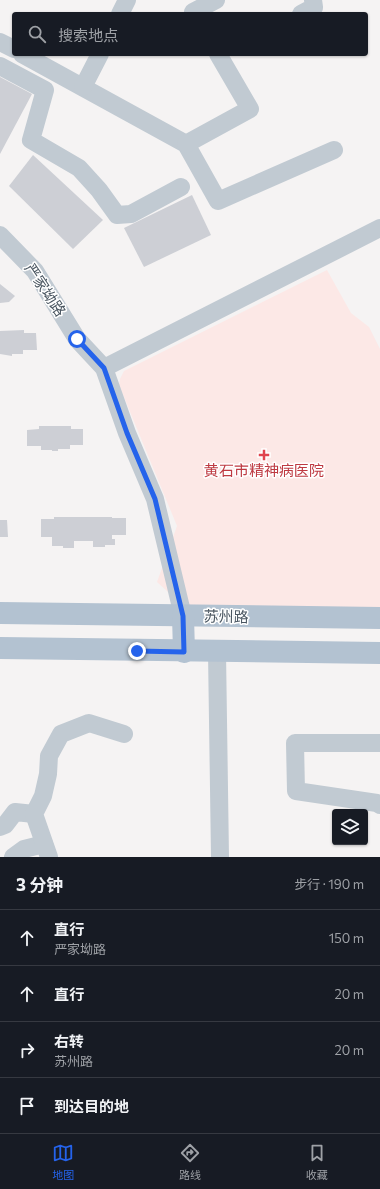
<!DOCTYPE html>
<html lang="zh">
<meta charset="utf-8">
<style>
:root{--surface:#171b24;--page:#242831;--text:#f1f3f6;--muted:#9ea1a6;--line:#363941;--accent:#2563eb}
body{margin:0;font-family:Commissioner,"Noto Sans SC",sans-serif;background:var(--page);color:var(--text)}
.controls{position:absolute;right:12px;bottom:12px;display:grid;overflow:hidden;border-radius:4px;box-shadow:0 1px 3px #0004}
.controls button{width:36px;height:36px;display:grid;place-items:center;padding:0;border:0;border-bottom:1px solid var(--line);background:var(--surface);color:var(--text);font:20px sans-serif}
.stop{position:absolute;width:12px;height:12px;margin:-9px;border:3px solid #2563eb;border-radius:50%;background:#fff}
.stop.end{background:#2563eb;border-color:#fff;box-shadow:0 1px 4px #0008}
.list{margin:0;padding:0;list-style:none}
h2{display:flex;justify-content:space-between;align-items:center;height:52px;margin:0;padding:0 16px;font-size:17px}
h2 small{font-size:13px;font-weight:400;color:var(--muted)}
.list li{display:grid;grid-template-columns:26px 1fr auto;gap:12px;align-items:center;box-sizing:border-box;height:56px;padding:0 16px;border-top:1px solid var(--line)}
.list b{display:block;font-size:15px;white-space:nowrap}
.list p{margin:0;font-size:13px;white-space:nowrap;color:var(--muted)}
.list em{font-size:13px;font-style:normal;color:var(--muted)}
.icon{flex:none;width:22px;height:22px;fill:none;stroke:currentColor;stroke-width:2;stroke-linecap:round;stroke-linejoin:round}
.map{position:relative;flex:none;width:380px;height:857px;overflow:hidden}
.search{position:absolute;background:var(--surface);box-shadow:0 1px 3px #0004;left:12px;right:12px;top:12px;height:44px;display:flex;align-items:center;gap:10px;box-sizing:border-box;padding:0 14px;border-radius:4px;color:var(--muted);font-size:15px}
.sheet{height:276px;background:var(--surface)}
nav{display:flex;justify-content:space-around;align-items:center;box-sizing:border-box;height:56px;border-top:1px solid var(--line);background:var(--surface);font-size:11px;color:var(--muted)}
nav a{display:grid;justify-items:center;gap:2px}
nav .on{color:var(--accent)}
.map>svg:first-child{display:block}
</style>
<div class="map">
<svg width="380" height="857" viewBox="0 0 380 857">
<rect width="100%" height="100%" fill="#f5f3f3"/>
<polygon fill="#fce8e6" points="327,270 351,313 369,327 380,349 380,610 189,611 157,582 177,526 119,385 120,379 124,371"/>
<g fill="#cdcfd5">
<polygon points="0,77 32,94 0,154"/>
<polygon points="33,155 103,220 73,249 9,186"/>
<polygon points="192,195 211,235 144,267 124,228"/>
<polygon points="0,284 15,296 9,302 0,303"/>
<polygon points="24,330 24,333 36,333 37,350 23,350 23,354 12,354 12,356 0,354 0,331"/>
<polygon points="39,426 71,426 71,429 83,429 83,445 70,445 70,449 58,449 58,451 52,451 52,450 41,450 41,446 27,446 27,430 39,429"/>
<polygon points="54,517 112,517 112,518 126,518 126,535 112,535 112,539 115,539 115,545 105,545 105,547 93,547 93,541 74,541 74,548 63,548 63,546 52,546 52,537 41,537 41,519 54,519"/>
<polygon points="0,520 7,520 8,537 0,537"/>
</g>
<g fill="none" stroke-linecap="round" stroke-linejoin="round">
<g stroke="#c1cad2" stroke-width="18">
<polyline points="193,12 216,0"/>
<polyline points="120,14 127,0"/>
<polyline points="301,14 314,7 313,0"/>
<polyline points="0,42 14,49"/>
<polyline points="22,54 186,144 218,201 334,150"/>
<polyline points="0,66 45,90 31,140 79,168 99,190 117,215 131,214 181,187"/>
<polyline points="83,87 100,54"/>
<polyline points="186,144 250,109 218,54"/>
<polyline points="0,235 35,271 77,339 104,368 127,433 155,499 183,616"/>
<polyline points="104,368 380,228"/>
<polyline points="217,652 220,857"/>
<polyline points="380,743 295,743 296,791 377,803 380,805"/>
<polyline points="0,827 5,825 15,812 34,814"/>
<polyline points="13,857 24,849 44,844"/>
<polyline points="49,857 34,814 43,796 48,774 49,756 61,734 89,723 124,734"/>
</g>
<g stroke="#b3c2d1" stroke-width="22">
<polyline points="0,613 380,618"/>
<polyline points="183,616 184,652"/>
<polyline points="0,648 380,653"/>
</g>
</g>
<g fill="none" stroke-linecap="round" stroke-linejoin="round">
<polyline stroke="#2563eb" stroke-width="5" points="77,339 104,368 127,433 155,499 183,616 184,652 137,651"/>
</g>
<path fill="#e0444e" stroke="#fff" stroke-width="1.5" d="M262 449h4v4h4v4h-4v4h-4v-4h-4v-4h4z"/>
<g text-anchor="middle" stroke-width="3" stroke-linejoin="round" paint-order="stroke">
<g font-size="15" fill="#4a5661" stroke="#fff">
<text transform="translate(45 290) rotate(56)" y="5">严家坳路</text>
<text transform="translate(226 617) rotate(1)" y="5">苏州路</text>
</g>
<g font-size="15" fill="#be3a42" stroke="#fff">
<text x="264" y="476">黄石市精神病医院</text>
</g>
</g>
</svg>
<div class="controls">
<button><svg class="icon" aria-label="layers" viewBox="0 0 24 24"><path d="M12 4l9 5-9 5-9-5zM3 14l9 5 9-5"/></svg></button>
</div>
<div class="stop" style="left:77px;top:339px"></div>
<div class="stop end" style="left:137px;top:651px"></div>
<div class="search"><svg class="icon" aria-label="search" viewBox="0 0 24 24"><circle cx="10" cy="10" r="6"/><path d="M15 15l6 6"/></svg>搜索地点</div>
</div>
<section class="sheet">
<h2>3 分钟<small>步行 · 190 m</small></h2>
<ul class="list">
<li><svg class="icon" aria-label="ahead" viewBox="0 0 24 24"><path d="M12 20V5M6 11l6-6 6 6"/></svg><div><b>直行</b><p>严家坳路</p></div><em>150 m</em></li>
<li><svg class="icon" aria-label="ahead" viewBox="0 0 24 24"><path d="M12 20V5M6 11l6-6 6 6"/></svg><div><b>直行</b></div><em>20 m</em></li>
<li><svg class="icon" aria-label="right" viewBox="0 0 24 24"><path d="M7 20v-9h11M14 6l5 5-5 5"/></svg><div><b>右转</b><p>苏州路</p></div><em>20 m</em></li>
<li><svg class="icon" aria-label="arrive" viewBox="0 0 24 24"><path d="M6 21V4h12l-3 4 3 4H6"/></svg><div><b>到达目的地</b></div></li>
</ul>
</section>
<nav>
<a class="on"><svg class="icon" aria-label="map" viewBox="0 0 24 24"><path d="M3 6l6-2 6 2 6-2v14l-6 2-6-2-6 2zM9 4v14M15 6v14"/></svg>地图</a>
<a><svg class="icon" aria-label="directions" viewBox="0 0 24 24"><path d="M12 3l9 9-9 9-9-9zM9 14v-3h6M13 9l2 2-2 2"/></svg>路线</a>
<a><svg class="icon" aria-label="saved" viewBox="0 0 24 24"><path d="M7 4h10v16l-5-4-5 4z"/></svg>收藏</a>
</nav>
